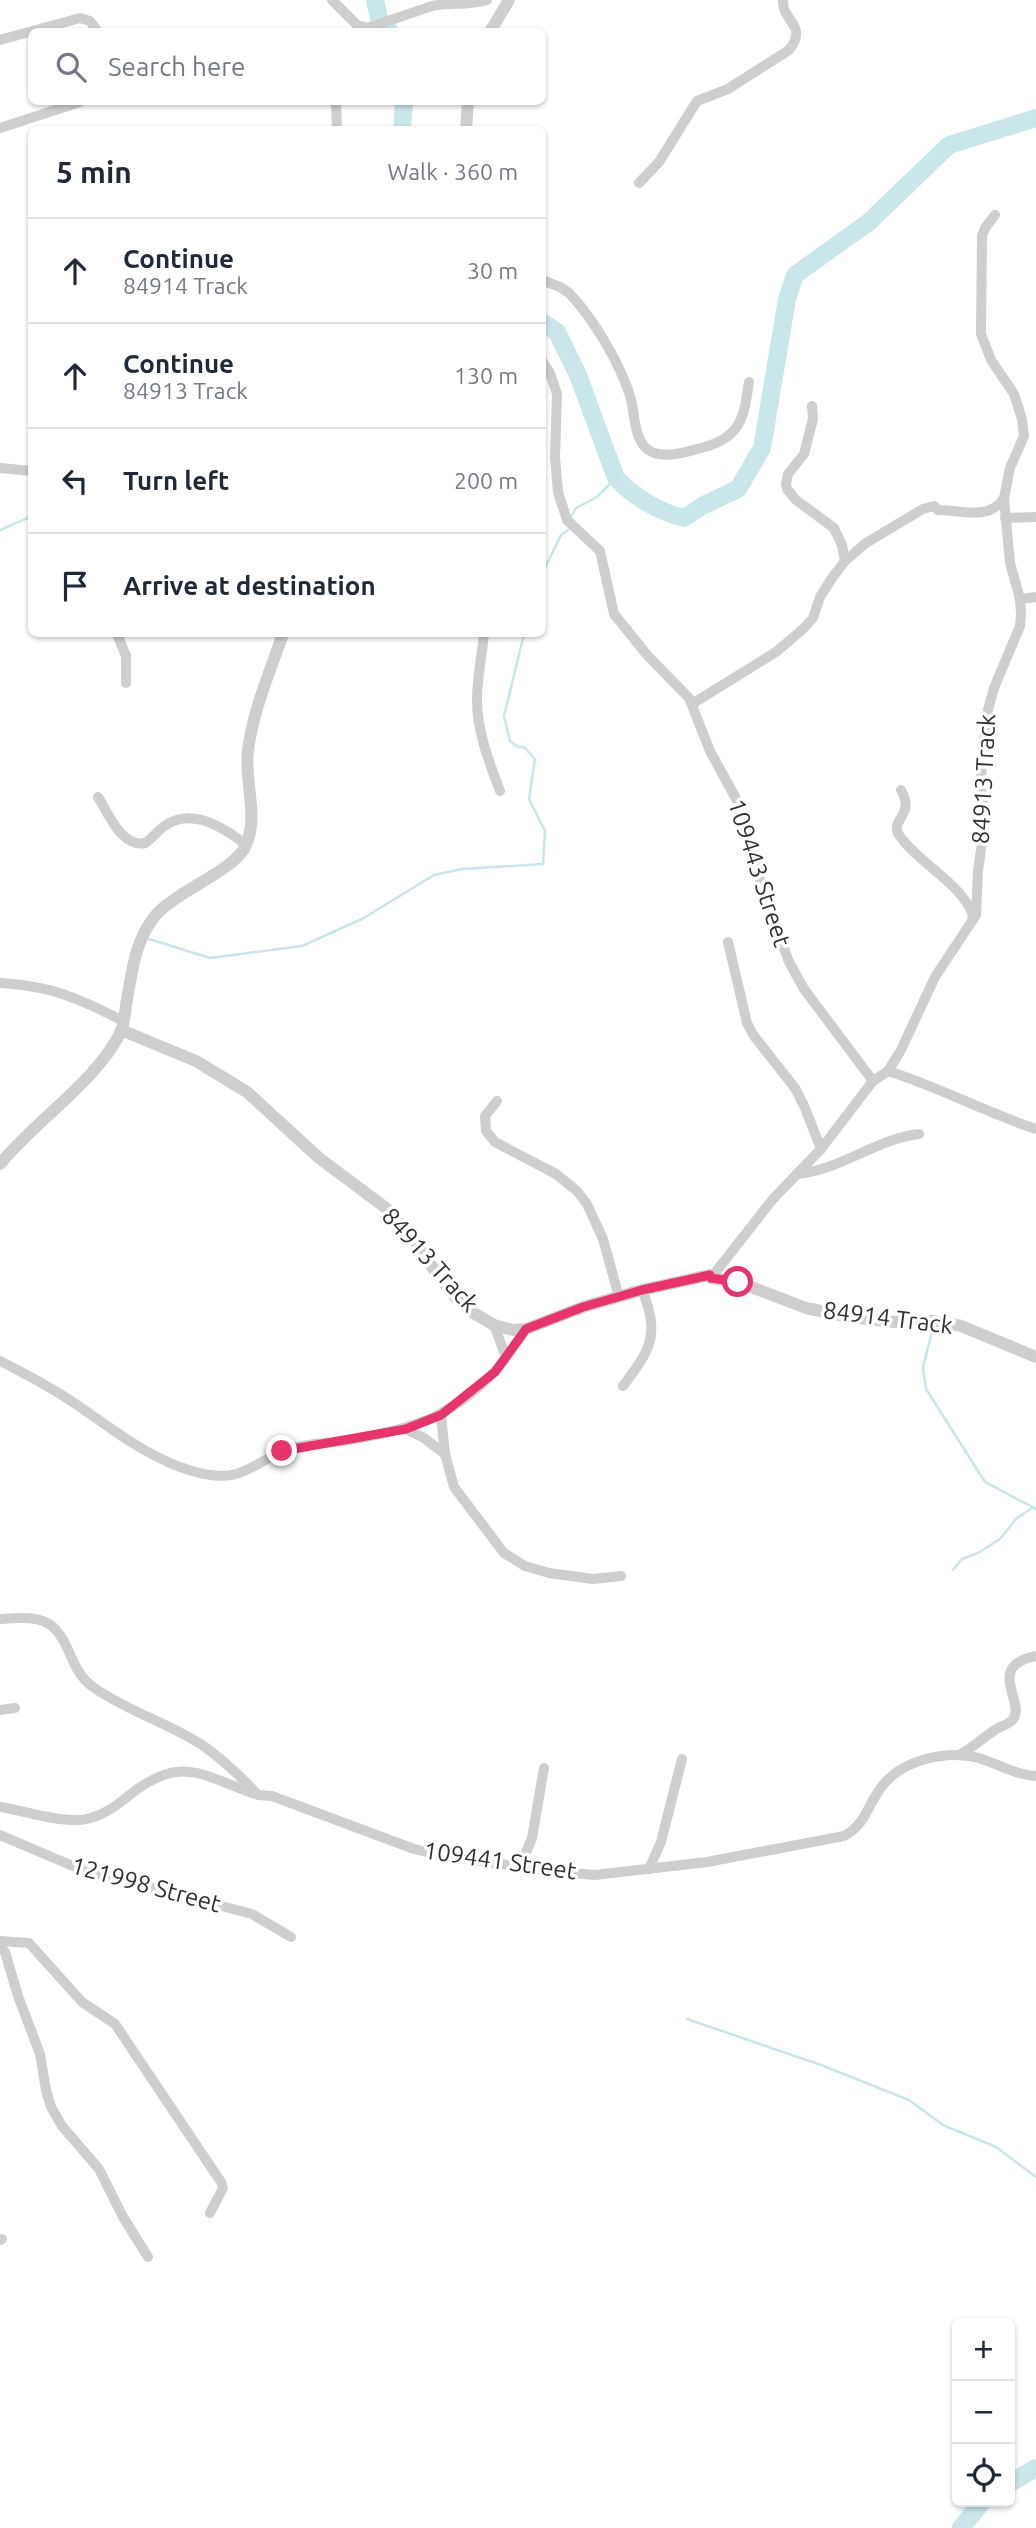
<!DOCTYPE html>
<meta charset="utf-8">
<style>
:root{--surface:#fff;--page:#f6f6f7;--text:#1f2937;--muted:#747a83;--line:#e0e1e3}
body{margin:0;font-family:Ubuntu,sans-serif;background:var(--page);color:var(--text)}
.controls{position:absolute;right:21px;bottom:21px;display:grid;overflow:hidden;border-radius:10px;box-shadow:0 2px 5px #0004}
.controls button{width:63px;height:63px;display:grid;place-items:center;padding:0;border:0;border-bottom:2px solid var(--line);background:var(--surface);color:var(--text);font:35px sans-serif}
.stop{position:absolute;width:21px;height:21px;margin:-16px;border:5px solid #e7346c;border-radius:50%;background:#fff}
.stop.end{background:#e7346c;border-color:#fff;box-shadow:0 2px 7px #0008}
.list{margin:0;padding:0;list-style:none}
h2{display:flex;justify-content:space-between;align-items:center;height:91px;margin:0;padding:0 28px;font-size:30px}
h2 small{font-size:23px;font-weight:400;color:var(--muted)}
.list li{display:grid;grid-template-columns:46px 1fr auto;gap:21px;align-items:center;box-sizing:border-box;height:105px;padding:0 28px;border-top:2px solid var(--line)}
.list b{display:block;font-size:26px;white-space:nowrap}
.list p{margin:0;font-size:23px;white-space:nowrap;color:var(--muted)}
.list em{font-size:23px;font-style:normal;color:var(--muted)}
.icon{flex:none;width:38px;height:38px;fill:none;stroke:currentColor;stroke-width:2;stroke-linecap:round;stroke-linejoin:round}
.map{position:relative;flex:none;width:1036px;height:2528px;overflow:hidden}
.search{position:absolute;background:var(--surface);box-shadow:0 2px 5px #0004;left:28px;top:28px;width:518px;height:77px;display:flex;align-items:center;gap:18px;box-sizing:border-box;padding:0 24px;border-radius:10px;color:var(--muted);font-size:26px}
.panel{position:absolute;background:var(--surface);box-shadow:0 2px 5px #0004;left:28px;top:126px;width:518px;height:511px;border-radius:10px}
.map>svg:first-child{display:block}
</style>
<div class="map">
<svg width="1036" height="2528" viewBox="0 0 1036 2528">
<rect width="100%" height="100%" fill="#fff"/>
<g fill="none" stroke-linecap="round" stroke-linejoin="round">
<g stroke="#c9e6eb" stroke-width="2.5">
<polyline points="570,519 576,508 597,497 616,478"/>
<polyline points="0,530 32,516"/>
<polyline points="542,574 561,535 568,530"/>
<polyline points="149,939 210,958 302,946 362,919 434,875 462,869 543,864 545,831 529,799 535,759 524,747 518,747 510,741 504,716 524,634"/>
<polyline points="933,1328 923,1367 926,1389 985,1482 1036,1509"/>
<polyline points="953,1570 962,1559 978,1553 1000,1539 1016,1519 1033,1507"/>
<polyline points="687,2019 821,2065 909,2100 943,2125 996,2147 1036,2177"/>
</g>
<g stroke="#c9e6eb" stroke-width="18">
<polyline points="375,0 379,18"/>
<polyline points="388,28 389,32"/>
<polyline points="402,130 404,102"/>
<path d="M542 322 557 332 578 375 616 478C634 497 659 512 684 518L704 505 738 489 762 448 787 299 795 275 869 222 949 145 1036 118"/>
<polyline points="1010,2483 1036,2468"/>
<polyline points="961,2528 982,2502"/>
</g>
<g stroke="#cecece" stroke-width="10">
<polyline points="332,0 357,25 365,27"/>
<path d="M356 32 432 6C450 2 469 6 487 0"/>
<polyline points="0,40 80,18 90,21 98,32"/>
<polyline points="336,102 337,130"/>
<polyline points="0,128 80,102"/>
<path d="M639 183 659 162 697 101 728 89 789 50C809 25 781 21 783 0"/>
<path d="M542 280 560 287 569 293C594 319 621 365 631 399 635 416 634 444 652 452 668 459 689 451 705 447 742 436 744 416 749 382"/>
<polyline points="542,361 550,373 557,394 555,457 558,492 567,520 600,551 614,614 648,656 689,698 710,751 740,806 764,894 789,962 804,989 873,1081"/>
<polyline points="812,406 813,419 804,454 788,474 786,484 787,489 796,500 834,528 842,545 845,561"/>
<polyline points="0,468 32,471"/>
<polyline points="1005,518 1036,517"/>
<polyline points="1020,599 1036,597"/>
<polyline points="117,634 126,656 126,683"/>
<path d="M484 634C482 655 477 678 477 700 477 731 489 762 500 791"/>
<path d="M692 704 776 652 803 629 813 618 820 597 832 578 845 561 866 543 923 509 934 506 938 510C960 510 990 521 1004 498"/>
<path d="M901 790C916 816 889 819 899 835 918 863 964 885 973 916L972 920"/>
<path d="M98 797C108 813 122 848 145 843 153 838 158 830 166 825 193 807 225 828 246 845"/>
<polyline points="728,942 747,1023 754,1036 795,1088 805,1108 821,1149"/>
<path d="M0 983C9 984 19 984 28 986 61 990 94 1006 123 1021"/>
<path d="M888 1071C939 1087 985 1112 1036 1129"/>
<polyline points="497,1101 485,1116 486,1131 495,1142 556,1174 577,1191 587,1204 603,1239 619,1297"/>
<path d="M797 1174C841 1170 876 1139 919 1134"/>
<polyline points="711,1278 773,1199 821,1149 873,1081 888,1071 900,1052 935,977 976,915 978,871 984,827 981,778 986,717 994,688 1020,626 1021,614 1020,599 1010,563 1004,498 1010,468 1024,436 1022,419 1014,394 991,360 981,334 982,236 985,228 995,215"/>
<polyline points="494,1325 506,1357"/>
<path d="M0 1361C22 1372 44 1384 65 1397 107 1424 144 1457 192 1471 248 1487 250 1459 297 1447 314 1443 332 1443 349 1440 410 1429 450 1419 494 1372 506 1360 516 1343 526 1329"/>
<path d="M623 1386C650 1350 661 1335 642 1290"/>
<polyline points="441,1415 445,1454 454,1487 504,1553 525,1566 549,1573 593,1579 621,1576"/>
<polyline points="406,1429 424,1438 445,1454"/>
<path d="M0 1619C15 1618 39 1615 52 1626 71 1642 70 1671 93 1687 127 1711 168 1723 202 1745 223 1759 241 1777 258 1795L272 1796 414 1849 440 1855 550 1871 595 1875 707 1862 844 1836C866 1825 868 1803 883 1785 904 1759 947 1750 979 1758 998 1764 1016 1775 1036 1776"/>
<polyline points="0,1710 15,1708"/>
<path d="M959 1755C975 1747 985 1735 1000 1727 1005 1725 1011 1723 1014 1718 1024 1700 986 1666 1036 1656"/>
<path d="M0 1807C25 1811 54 1821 79 1820 97 1819 114 1808 127 1797 180 1754 199 1774 255 1794"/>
<polyline points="0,1835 80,1869 252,1914 291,1937"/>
<polyline points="520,1867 532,1838 544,1768"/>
<polyline points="649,1869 661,1842 682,1759"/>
<polyline points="0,1941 29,1943 82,2002 115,2024 221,2182 223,2188 210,2213"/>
<polyline points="0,1947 5,1952 18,1996 40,2054 46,2090 51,2107 62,2126 99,2169 123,2217 148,2257"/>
<polyline points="0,2240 2,2239"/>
</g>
<g stroke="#cecece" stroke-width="12">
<polyline points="490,32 509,0"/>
<polyline points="466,130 468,102"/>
<polyline points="121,1030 196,1061 247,1092 319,1158 386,1208 413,1238 426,1259 456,1298 472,1312 494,1325 513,1330 526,1329 583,1307 642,1290 710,1275 711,1278 738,1282 806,1308 850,1317 894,1322 933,1321 961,1326 1036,1357"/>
<path d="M0 1164C35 1121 99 1079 121 1031 124 1023 125 1013 126 1005 132 973 134 942 155 916 176 891 236 870 246 845 259 816 244 781 248 750 253 711 270 671 283 634"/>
</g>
</g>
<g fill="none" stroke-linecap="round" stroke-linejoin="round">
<polyline stroke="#e7346c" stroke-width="9" points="282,1451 406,1429 441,1415 495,1372 526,1329 583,1307 642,1290 710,1275 711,1278 738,1282"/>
</g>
<g text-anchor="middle" stroke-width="7" stroke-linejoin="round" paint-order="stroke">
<g font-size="24" fill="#313131" stroke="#fff">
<text transform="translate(984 779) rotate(-87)" y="8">84913 Track</text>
<text transform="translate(759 873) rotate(72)" y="8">109443 Street</text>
<text transform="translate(430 1260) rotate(48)" y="8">84913 Track</text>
<text transform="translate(888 1318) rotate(7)" y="8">84914 Track</text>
<text transform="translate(500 1861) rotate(8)" y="8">109441 Street</text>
<text transform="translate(146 1885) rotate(15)" y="8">121998 Street</text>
</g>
</g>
</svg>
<div class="controls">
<button>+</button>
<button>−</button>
<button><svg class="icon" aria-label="locate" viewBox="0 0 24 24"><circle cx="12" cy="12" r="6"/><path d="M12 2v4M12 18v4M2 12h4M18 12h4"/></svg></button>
</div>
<div class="stop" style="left:738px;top:1282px"></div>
<div class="stop end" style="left:282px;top:1451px"></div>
<div class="search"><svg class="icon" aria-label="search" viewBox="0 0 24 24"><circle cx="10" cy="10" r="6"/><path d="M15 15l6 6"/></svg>Search here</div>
<section class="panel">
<h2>5 min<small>Walk · 360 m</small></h2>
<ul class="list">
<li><svg class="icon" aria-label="ahead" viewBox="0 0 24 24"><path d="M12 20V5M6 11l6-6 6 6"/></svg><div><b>Continue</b><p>84914 Track</p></div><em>30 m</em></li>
<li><svg class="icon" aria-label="ahead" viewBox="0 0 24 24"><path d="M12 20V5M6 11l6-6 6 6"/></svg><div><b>Continue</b><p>84913 Track</p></div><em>130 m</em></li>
<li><svg class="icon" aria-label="left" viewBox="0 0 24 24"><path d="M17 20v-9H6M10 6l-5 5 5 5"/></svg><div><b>Turn left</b></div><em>200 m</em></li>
<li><svg class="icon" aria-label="arrive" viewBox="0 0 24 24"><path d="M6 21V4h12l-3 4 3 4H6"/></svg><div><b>Arrive at destination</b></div></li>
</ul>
</section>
</div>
